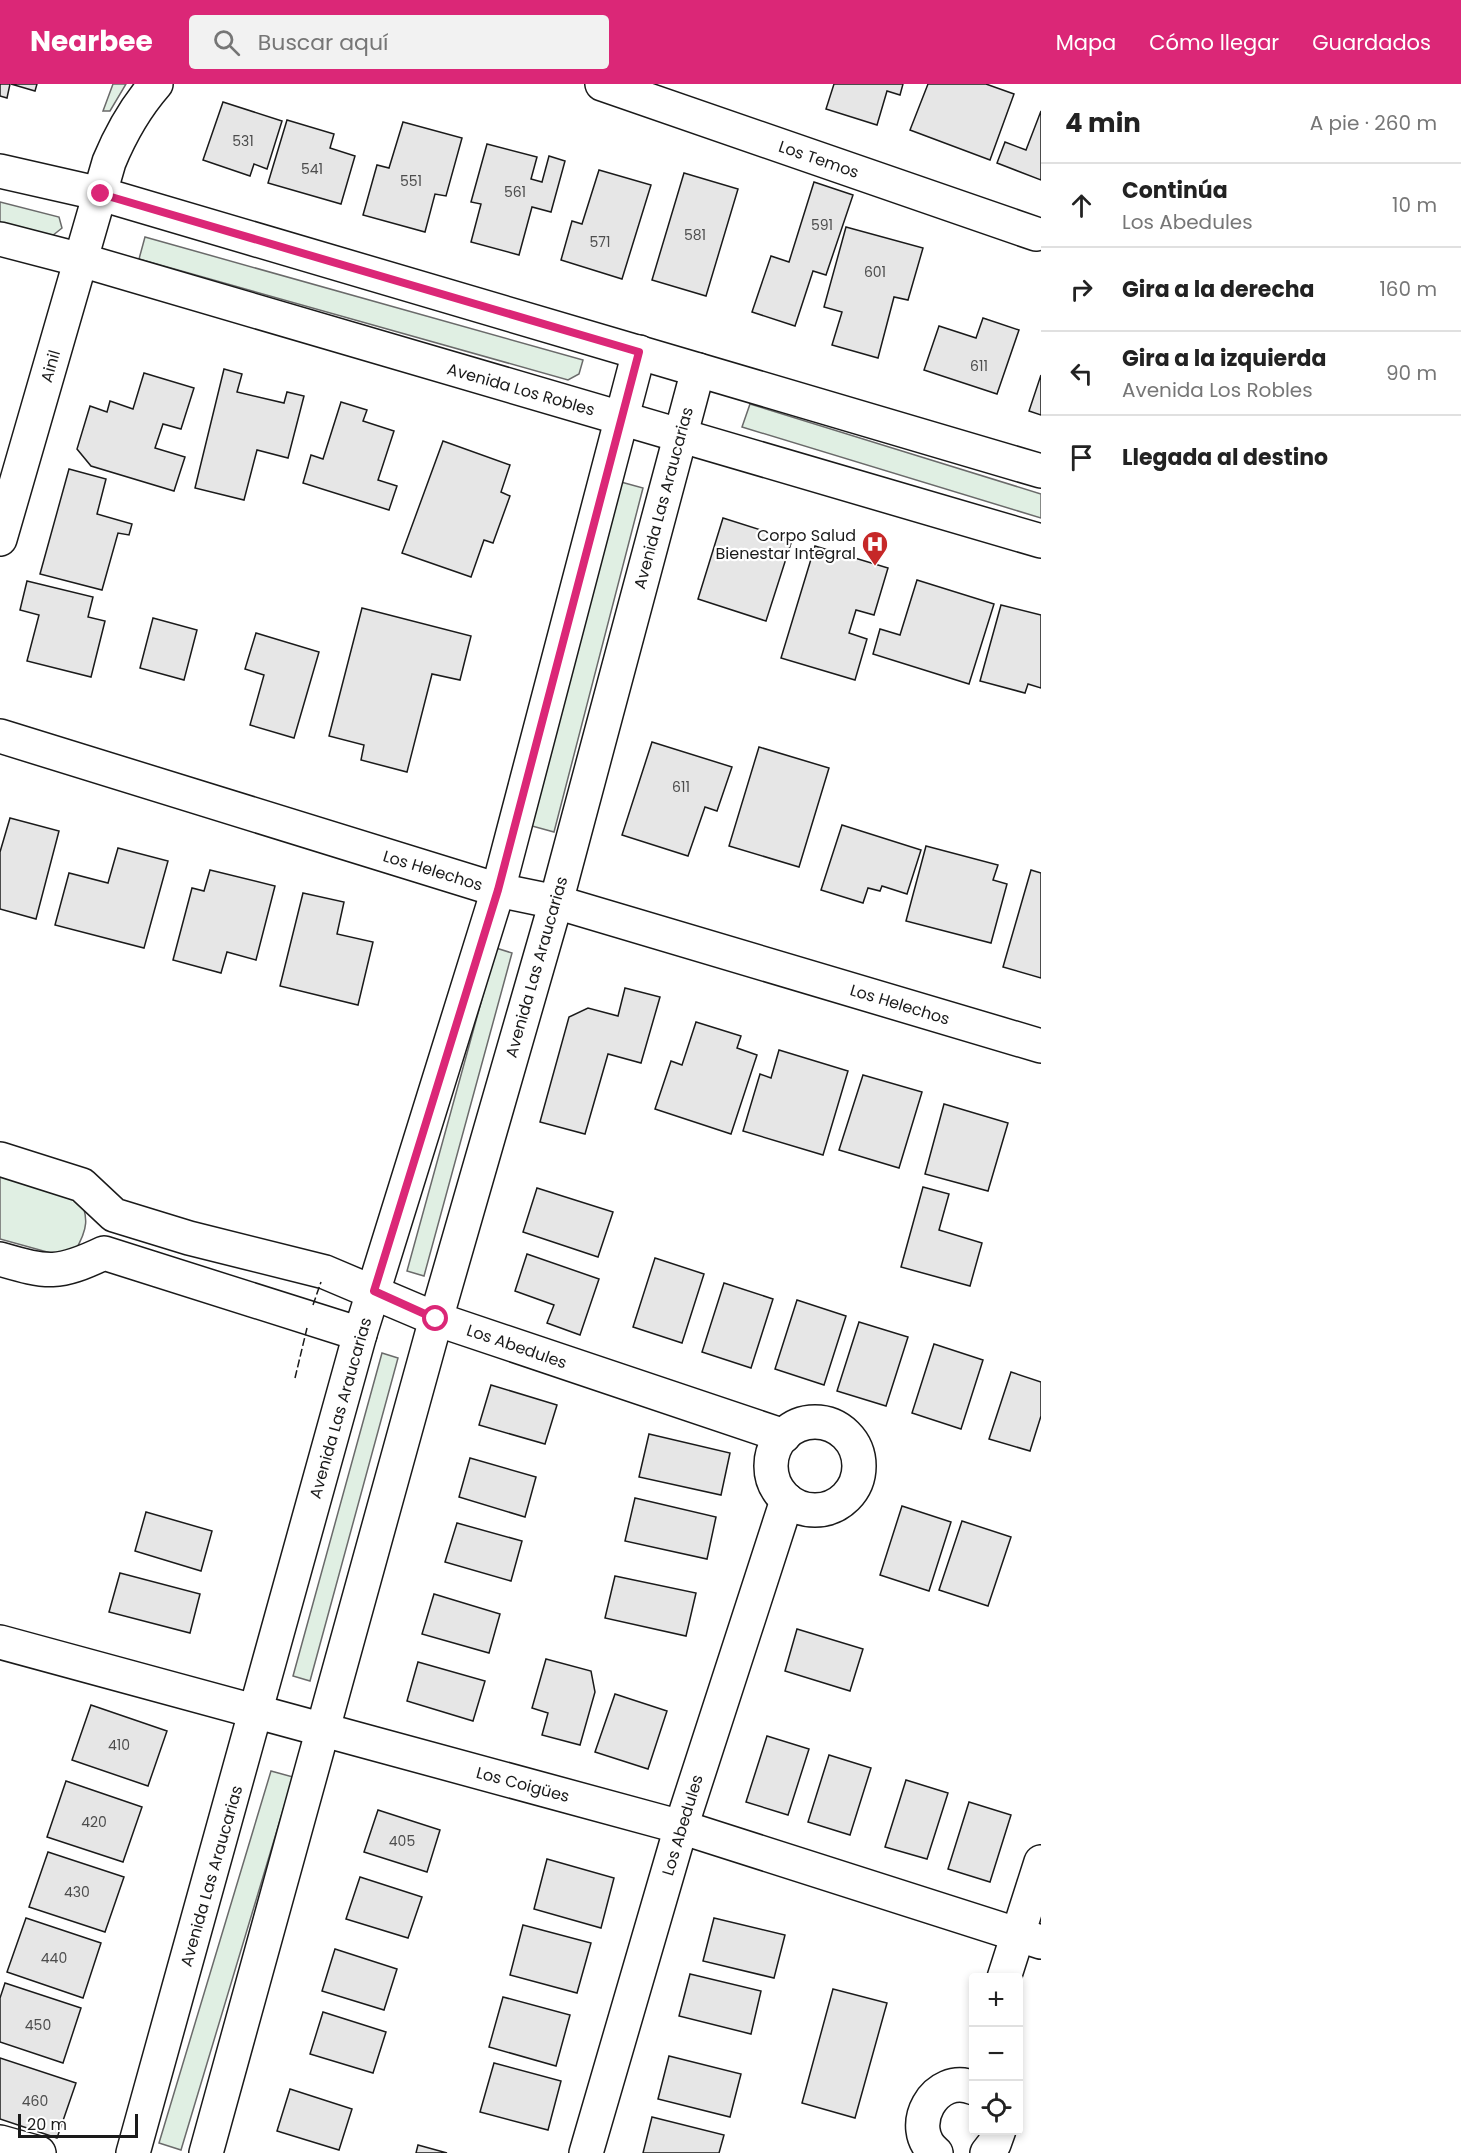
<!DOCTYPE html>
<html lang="es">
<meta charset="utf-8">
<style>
:root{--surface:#fff;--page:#f2f2f2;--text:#222;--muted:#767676;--line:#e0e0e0;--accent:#db2777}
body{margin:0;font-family:Poppins,sans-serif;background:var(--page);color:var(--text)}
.controls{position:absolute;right:18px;bottom:18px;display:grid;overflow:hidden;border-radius:6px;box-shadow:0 3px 9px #0003}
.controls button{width:54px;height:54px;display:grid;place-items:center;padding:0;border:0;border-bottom:2px solid var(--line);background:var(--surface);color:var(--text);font:30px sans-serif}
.scale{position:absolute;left:18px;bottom:15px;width:120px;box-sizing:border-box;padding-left:6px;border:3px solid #1a1a1a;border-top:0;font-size:16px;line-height:21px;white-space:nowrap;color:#1a1a1a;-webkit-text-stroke:4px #fff;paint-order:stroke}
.stop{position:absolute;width:18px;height:18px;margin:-14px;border:4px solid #db2777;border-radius:50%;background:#fff}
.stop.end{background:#db2777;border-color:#fff;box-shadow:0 2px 6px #0008}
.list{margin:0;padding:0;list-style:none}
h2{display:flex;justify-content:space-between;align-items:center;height:78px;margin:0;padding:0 24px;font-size:26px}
h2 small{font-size:20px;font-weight:400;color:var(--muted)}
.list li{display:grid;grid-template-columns:39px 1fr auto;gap:18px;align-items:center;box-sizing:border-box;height:84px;padding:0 24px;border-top:2px solid var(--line)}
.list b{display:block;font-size:22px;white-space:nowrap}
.list p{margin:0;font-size:20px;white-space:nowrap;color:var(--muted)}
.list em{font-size:20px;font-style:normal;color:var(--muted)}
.icon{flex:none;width:33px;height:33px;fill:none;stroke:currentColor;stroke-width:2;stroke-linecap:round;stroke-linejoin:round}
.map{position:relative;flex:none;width:1041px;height:2069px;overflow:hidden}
header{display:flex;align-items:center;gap:36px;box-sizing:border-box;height:84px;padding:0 30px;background:var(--accent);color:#fff}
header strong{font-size:28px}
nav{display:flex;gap:33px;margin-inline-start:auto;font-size:21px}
.search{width:420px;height:54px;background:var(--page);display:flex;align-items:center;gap:15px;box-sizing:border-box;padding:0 21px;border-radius:6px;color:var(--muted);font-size:22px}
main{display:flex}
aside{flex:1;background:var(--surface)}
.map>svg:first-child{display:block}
</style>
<header>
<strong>Nearbee</strong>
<div class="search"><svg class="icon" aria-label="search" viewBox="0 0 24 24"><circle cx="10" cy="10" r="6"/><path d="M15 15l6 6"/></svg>Buscar aquí</div>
<nav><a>Mapa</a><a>Cómo llegar</a><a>Guardados</a></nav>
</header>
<main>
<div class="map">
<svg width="1041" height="2069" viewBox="0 0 1041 2069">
<rect width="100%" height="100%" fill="#fff"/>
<g fill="#e0efe3" stroke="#6a6a6a" stroke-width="1.5">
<polygon points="113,0 126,0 110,27 103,27"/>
<polygon points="0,118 59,133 62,144 52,152 0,140"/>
<polygon points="145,153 583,276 579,290 568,296 139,175"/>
<polygon points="750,320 1041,410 1041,434 742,343"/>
<polygon points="621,398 643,404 554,748 532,742"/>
<polygon points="496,864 512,869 424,1192 407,1187"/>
<path d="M0 1089 79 1111C89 1134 88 1145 75 1167L58 1171 0 1155Z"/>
<polygon points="382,1269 398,1274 310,1597 293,1592"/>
<polygon points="271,1687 293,1693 181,2066 159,2059"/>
</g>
<g fill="#e6e6e6" stroke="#1a1a1a" stroke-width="1.5">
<polygon points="0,0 10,0 7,14 0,12"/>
<polygon points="11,0 37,0 35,7"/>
<polygon points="834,0 903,0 900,11 887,7 877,41 826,25"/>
<polygon points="928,0 986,0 1014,10 990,76 910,46"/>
<polygon points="223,18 282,37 267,85 254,80 250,92 203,76"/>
<polygon points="1041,27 1041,96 997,79 1005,58 1026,66"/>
<polygon points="287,36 334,50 330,64 355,72 341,120 268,99"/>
<polygon points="403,38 462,54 446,112 435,110 425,148 363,131 377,81 389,84"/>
<polygon points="487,60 537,73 531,95 542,98 549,72 565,77 551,128 532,123 519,171 471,158 481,120 471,118"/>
<polygon points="599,86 651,101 622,195 561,176 572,137 582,140"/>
<polygon points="684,89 738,105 706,212 652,196"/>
<polygon points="814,98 853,111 826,191 813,187 795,242 752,228 771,172 789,178"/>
<polygon points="846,143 923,164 908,216 894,213 878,274 832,261 842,228 824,223"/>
<polygon points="983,234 1019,246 997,310 924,286 939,242 976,254"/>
<polygon points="224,285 242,290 237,308 284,319 287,308 304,312 288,374 257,366 244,416 195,404"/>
<polygon points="144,289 194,304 181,345 163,340 155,364 185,373 174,407 91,382 77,365 90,322 107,328 110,317 133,325"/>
<polygon points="1041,291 1041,331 1029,327"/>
<polygon points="341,318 367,326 363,337 394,347 378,396 397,402 389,426 303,399 311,371 323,375"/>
<polygon points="443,357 510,381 501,408 510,412 493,459 484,456 471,493 402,469"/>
<polygon points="69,385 106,395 97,430 132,440 129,451 118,449 102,506 40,490"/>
<polygon points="723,434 792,456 766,537 698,515"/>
<polygon points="815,462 888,484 874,531 856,526 849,549 867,555 855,596 781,574"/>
<polygon points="917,496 994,520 969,600 873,570 880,545 900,551"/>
<polygon points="27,497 93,513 88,533 105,537 91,593 27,577 39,531 20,526"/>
<polygon points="1001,521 1041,531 1041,604 1028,600 1025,609 980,597"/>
<polygon points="362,524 471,552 460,596 432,590 407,688 361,676 364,661 329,652"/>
<polygon points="153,534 197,546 184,596 140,584"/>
<polygon points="256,549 319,568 294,654 250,641 264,591 245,585"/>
<polygon points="652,658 732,683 717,727 705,723 688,772 622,751"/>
<polygon points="759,663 829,684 799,783 729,762"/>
<polygon points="10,734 59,747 36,835 0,825 0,768"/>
<polygon points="842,741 921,766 907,810 882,802 880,807 868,804 863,819 821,806"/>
<polygon points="926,762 998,781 993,796 1007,800 991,859 906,837"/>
<polygon points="118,764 168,777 144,864 55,841 69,789 108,799"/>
<polygon points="210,786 275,802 256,876 227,868 221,889 173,876 192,804 204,807"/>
<polygon points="1031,786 1041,789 1041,894 1003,883"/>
<polygon points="303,809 344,818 337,850 373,858 358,921 280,902"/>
<polygon points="625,904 660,913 641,979 608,970 585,1050 540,1038 569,933 588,924 618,932"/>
<polygon points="696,938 741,952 737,964 757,971 731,1050 655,1025 671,977 682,981"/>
<polygon points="779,966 848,987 823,1071 743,1047 760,990 771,994"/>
<polygon points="863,991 922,1008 899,1084 839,1066"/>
<polygon points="944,1020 1008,1039 988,1107 925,1090"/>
<polygon points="923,1103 949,1110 939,1146 982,1159 970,1202 901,1183"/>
<polygon points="537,1104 613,1128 598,1173 523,1148"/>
<polygon points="527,1170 599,1195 580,1251 547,1239 554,1221 515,1207"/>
<polygon points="655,1174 704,1190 682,1259 633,1243"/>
<polygon points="724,1199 773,1215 751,1284 702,1268"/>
<polygon points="797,1216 846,1232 824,1301 775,1285"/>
<polygon points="859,1238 908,1253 886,1322 837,1307"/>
<polygon points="934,1260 983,1276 961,1345 912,1329"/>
<polygon points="1011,1288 1041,1298 1041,1332 1030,1367 989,1355"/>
<polygon points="491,1301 557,1321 545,1360 479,1341"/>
<polygon points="649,1350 730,1369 721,1411 639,1393"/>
<polygon points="470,1374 536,1393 525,1433 459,1413"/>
<polygon points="635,1414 716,1433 707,1475 625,1457"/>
<polygon points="902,1422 951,1438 929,1507 880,1491"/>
<polygon points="146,1428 212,1447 201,1487 135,1467"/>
<polygon points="962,1437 1011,1453 988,1522 939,1506"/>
<polygon points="457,1439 522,1457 511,1497 445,1478"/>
<polygon points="120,1489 200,1510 190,1549 109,1528"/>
<polygon points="615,1492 696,1509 686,1552 605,1534"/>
<polygon points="434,1510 500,1530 489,1569 422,1550"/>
<polygon points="797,1545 863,1565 850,1607 785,1587"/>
<polygon points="546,1575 591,1587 595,1608 580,1661 542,1651 548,1629 532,1624"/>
<polygon points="418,1578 485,1597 473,1637 407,1617"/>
<polygon points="615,1610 667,1627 648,1685 595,1668"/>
<polygon points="91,1621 167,1647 148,1702 72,1676"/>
<polygon points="767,1652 809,1665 788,1731 746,1718"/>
<polygon points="829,1671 871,1684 850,1751 808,1738"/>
<polygon points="906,1696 948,1709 927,1775 885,1763"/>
<polygon points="66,1697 142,1723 123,1778 47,1753"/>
<polygon points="969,1718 1011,1731 990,1798 948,1785"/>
<polygon points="378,1726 440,1746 427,1788 364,1768"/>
<polygon points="48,1768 124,1793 105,1848 29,1823"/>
<polygon points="547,1775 614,1794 601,1844 534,1825"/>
<polygon points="360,1793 422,1813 408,1854 346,1835"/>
<polygon points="26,1834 101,1859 83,1914 7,1888"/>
<polygon points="714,1834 785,1851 774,1894 703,1877"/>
<polygon points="523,1841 591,1859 577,1909 510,1891"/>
<polygon points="335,1865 397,1885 384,1926 322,1907"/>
<polygon points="690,1890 761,1907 751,1950 679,1932"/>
<polygon points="5,1899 81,1924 63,1979 0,1958 0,1914"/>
<polygon points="833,1905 887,1919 855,2034 802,2019"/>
<polygon points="503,1913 570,1931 556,1982 489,1963"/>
<polygon points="323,1928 386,1948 373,1989 310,1970"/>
<polygon points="669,1972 741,1990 730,2033 658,2015"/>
<polygon points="0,1974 76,1999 57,2054 0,2035"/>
<polygon points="494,1979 561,1997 548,2046 480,2028"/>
<polygon points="290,2005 352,2025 339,2066 277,2047"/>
<polygon points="652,2033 724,2051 719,2069 643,2069"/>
<polygon points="418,2061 447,2069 416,2069"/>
</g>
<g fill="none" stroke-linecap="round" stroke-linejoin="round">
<g stroke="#1a1a1a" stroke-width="36">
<g id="street">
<polyline points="602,0 1036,150"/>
<polyline points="0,87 101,110 1041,387"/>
<polyline points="0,155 81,176 1041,457"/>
<path d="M0 455 109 78C121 49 135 24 156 0"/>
<polyline points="0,652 498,806 556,818 1041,962"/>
<polyline points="0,1075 82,1101 114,1131 189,1154 325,1188 436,1235 784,1352"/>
<path d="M0 1175C48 1189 58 1191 104 1169L360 1250"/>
<circle cx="815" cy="1382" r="44"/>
<polyline points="0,1558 681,1743 1041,1858"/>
<polyline points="1004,1894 1041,1778"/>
<polyline points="0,2058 39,2069"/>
<polyline points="133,2069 360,1250 498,806 639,268"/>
<polyline points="206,2069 436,1235 556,818 698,286"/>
<polyline points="586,2069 681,1743 787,1416"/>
<path d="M936 2069C904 2044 935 1987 974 2004"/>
<polyline points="987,2069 994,2060 999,2046"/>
</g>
</g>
<use href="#street" stroke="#fff" stroke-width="33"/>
<g stroke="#1a1a1a" stroke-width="1.5" stroke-dasharray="8 3" stroke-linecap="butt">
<polyline points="313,1221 321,1198"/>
<polyline points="295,1294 307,1244"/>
</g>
</g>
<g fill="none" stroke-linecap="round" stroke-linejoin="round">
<polyline stroke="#db2777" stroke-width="8" points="101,110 639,268 498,806 374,1207 436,1235"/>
</g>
<defs>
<g id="hospital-pin" transform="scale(1.35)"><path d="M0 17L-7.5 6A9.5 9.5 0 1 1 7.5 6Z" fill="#c62828" stroke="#fff"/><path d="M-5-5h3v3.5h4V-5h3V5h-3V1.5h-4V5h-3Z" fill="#fff"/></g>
</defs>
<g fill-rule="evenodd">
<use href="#hospital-pin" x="875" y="460"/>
</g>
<g text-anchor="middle" stroke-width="4.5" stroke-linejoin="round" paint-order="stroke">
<g font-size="14" fill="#4d4d4d">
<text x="243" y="62">531</text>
<text x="312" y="90">541</text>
<text x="411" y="102">551</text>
<text x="515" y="113">561</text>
<text x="822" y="146">591</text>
<text x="695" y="156">581</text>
<text x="600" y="163">571</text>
<text x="875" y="193">601</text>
<text x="979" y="287">611</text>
<text x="681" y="708">611</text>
<text x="119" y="1666">410</text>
<text x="94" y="1743">420</text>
<text x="402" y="1762">405</text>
<text x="77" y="1813">430</text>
<text x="54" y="1879">440</text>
<text x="38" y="1946">450</text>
<text x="35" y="2022">460</text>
</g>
<g font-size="16" fill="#1a1a1a" stroke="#fff">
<text transform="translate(819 75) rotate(19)" y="6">Los Temos</text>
<text transform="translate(50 282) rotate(-74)" y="6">Ainil</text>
<text transform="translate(521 305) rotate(16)" y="6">Avenida Los Robles</text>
<text transform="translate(663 414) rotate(-75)" y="6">Avenida Las Araucarias</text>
<text transform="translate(433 786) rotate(17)" y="6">Los Helechos</text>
<text transform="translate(536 883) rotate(-74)" y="6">Avenida Las Araucarias</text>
<text transform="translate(900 920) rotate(17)" y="6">Los Helechos</text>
<text transform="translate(517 1262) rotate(19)" y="6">Los Abedules</text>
<text transform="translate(340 1324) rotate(-74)" y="6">Avenida Las Araucarias</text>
<text transform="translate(523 1700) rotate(15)" y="6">Los Coigües</text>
<text transform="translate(682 1741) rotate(-73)" y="6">Los Abedules</text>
<text transform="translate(211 1792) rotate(-74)" y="6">Avenida Las Araucarias</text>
</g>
<g font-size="16" fill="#1a1a1a" stroke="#fff" text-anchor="end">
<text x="856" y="457">Corpo Salud<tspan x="856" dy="18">Bienestar Integral</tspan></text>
</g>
</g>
</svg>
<div class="controls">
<button>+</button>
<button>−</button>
<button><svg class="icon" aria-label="locate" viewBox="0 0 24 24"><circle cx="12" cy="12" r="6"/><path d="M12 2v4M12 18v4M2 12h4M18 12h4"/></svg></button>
</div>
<div class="scale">20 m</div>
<div class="stop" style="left:436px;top:1235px"></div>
<div class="stop end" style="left:101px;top:110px"></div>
</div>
<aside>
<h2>4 min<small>A pie · 260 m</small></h2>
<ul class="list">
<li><svg class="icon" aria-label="ahead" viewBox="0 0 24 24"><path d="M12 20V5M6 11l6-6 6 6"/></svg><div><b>Continúa</b><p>Los Abedules</p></div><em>10 m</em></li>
<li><svg class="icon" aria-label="right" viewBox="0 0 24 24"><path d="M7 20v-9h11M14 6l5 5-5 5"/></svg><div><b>Gira a la derecha</b></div><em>160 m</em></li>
<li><svg class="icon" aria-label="left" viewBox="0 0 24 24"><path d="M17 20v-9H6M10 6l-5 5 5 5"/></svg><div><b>Gira a la izquierda</b><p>Avenida Los Robles</p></div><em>90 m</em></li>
<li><svg class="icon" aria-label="arrive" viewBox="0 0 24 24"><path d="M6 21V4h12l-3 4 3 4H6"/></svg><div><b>Llegada al destino</b></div></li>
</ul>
</aside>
</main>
